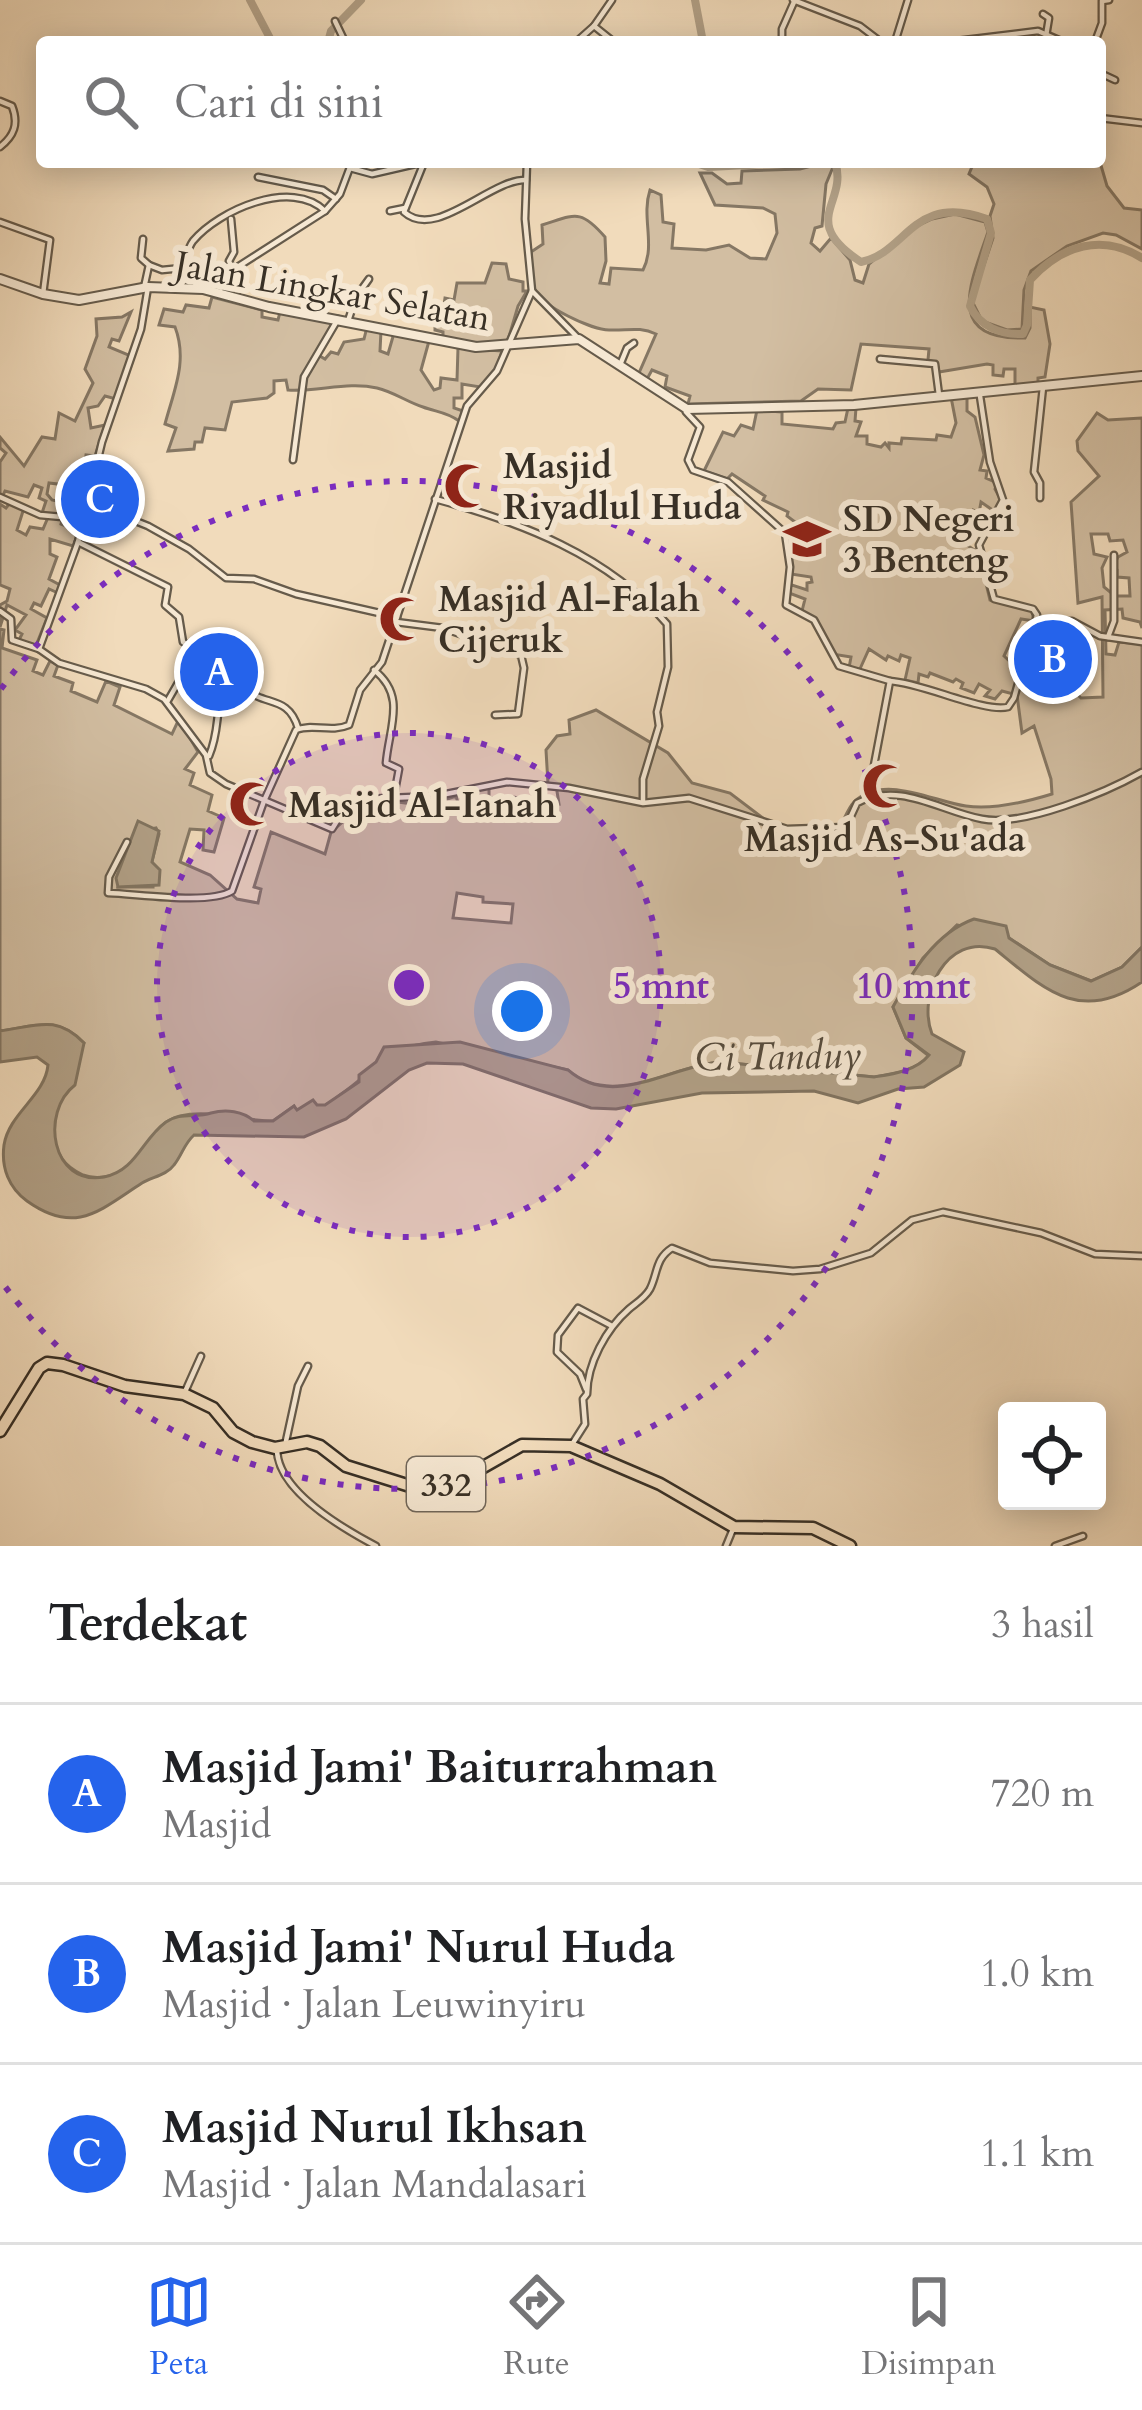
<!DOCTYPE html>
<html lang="id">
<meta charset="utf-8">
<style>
:root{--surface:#fff;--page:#f2f2f2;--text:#202124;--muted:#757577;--line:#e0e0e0;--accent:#2563eb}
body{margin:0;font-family:Cardo,serif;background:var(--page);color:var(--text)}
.controls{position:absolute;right:36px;bottom:36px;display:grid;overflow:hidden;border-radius:12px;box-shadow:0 6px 30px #0003}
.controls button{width:108px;height:108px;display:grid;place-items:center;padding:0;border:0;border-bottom:3px solid var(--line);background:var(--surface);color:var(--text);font:60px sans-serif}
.you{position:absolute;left:522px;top:1011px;width:42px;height:42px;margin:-30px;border:9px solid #fff;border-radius:50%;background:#1a73e8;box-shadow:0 0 0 18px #1a73e833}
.badge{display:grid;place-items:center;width:78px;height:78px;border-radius:50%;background:var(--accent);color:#fff;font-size:39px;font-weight:700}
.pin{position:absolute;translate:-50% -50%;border:6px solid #fff;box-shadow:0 3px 12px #0006}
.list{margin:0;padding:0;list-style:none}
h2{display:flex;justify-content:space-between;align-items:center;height:156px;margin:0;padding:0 48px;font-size:51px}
h2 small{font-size:39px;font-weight:400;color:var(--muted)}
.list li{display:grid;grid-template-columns:78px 1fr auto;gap:36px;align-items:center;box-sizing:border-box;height:180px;padding:0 48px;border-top:3px solid var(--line)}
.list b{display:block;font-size:45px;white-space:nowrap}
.list p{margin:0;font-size:39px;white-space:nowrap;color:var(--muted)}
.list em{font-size:39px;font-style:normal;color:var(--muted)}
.icon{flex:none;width:66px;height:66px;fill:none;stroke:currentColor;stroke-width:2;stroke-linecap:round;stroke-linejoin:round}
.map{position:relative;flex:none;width:1142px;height:1546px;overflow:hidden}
.search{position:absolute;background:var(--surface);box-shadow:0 6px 30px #0003;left:36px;right:36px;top:36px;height:132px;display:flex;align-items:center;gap:30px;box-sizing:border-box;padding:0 42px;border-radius:12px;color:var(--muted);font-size:45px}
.sheet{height:696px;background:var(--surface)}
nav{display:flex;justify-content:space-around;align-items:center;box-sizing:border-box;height:168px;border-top:3px solid var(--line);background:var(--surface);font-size:33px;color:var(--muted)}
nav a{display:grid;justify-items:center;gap:6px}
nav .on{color:var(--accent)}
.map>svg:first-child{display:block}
</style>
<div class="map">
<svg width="1142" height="1546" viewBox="0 0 1142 1546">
<rect width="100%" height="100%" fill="#f1dbbb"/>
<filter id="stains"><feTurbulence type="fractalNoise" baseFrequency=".00167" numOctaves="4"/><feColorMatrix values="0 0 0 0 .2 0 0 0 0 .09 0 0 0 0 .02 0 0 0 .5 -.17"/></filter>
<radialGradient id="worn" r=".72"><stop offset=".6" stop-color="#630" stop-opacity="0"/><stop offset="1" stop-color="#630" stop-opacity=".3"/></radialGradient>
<g fill="#d2bea2" stroke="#857764" stroke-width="3" fill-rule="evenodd">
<path d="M827 162 833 167 826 184 822 226 815 228 811 243 820 251 831 238 850 260 855 280 863 283 869 264 909 230 932 219 955 214 985 222 988 232C972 280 942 341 1025 338L1030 328V307L1044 310 1050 344 1045 377 1038 378V385L1015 386V369H1004L1003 376 993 375V365L987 364 939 372 937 363 928 360 929 349 861 344 851 390 818 389 801 401 688 404 690 396 665 387 667 376 652 370 647 379 639 373 656 334C639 326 627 331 609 330 592 330 541 306 535 290 531 279 532 264 531 252L543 244 542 225C575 215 580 208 605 237L606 261 600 283 609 284 611 268 643 270C656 245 641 217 650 190L661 195 663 222 674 224 672 248 706 250 729 245 750 258 766 259 777 233 775 214 763 208 715 205 700 173H712L727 184 741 183 742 171 800 169Z"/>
<polygon points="974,162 1100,162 1107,186 1124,208 1142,210 1142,249 1116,235 1103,233 1067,246 1031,271 1024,290 1022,329 1007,330 982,321 972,301 993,238 990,216 994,204 987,187 969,174"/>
<polygon points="492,263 506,264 509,279 523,282 523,291 527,291 518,306 508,340 485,345 443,338 443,332 435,330 435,317 442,318 445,298 454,300 457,283 485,283"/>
<path d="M212 297 262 310V317L278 320 280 312 336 321 318 355 325 359 331 352 338 354 344 342 364 339 367 327 381 331 380 351 388 354 394 333 429 341 421 370 434 390 440 388 441 378 457 380 458 348 502 351 496 371 480 387 462 384V398H454V408L463 411 459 421C447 412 436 412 423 407 407 402 394 392 377 388 348 381 318 392 288 390L286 380 274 381V393L267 398 232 402 225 430 205 428 202 442H195L194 449 168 451 176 428 165 424C174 390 188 361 175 327L159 325 164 309 183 312 186 305 209 308Z"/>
<polygon points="131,312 119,341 112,339 109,347 131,356 116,399 105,396 98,406 88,408 91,428 105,425 95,456 86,455 84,468 69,470 70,480 82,480 79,498 70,496 65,485 49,483 47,494 52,500 66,503 61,524 79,531 73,546 50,539 50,554 57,557 49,579 60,585 58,593 49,589 41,606 34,603 31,609 47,618 35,648 18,642 22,634 15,630 26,615 7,605 0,627 0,605 7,601 10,589 0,585 0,504 6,508 10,503 24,508 17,530 26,535 30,527 43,529 49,515 42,513 46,501 39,498 42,488 34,485 28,497 5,491 0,502 0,462 6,453 0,448 0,437 24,466 42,437 55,439 59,413 75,421 93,383 85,369 97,336 96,319 122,317"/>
<polygon points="967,395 967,411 975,417 984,455 980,470 987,471 986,478 997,483 995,489 1001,500 993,519 989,517 991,509 981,502 979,513 973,510 967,519 959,514 955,521 963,526 957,528 953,536 976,551 972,560 981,563 990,600 1032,611 1034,621 1021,619 1004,656 1019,670 1013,694 1002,691 995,699 985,696 990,690 979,684 974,693 961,688 963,683 956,679 953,682 930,673 928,677 919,674 918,683 905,680 910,658 901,655 899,661 888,656 886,660 869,649 859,671 849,668 851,657 832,654 815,619 802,611 805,599 789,593 789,584 807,590 807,583 812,582 811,577 791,574 791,550 821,554 824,532 792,528 795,522 787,516 788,512 763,500 765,496 732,474 727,479 704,471 723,432 734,436 741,425 753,429 757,410 782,412 782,424 833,429 836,423 845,422 848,408 856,408 855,421 861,422 856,436 867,436 867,444 881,447 885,443 889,448 889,443 901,444 902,438 936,440 937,435 951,437 956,423 951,397"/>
<path d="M1097 413 1108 420 1142 418V628L1140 622 1123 618 1122 609 1105 610 1106 654 1115 655 1119 642 1142 644V947L1122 967 1091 981 1050 965 1009 938 957 925 923 958 893 1007 906 1038 929 1056C916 1071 893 1074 874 1077L720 1062C670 1066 613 1109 568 1070L436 1042C385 1046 377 1070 340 1095 338 1097 326 1105 324 1106 316 1108 305 1108 296 1111L294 1106 273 1121C243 1121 210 1109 180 1116 154 1122 146 1152 127 1168 116 1177 96 1180 83 1175 26 1150 68 1081 84 1043 57 1015 37 1026 0 1031V629L4 630 2 648 37 660 33 671 43 675 50 661 58 665 54 676 73 683 71 691 97 702 106 681 120 687 114 705 172 734 179 719 198 752 185 769 194 773 190 785 212 795 208 811 224 818 214 852 203 850 204 830 190 829 180 862 210 875 237 899 258 903 261 889 254 887 271 832 325 854 331 832 364 803 383 800 427 806 456 796 458 803 475 802 478 789 489 785V798L513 797 559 804 556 785 548 784 546 750 557 736 570 734 569 720 596 710 668 753 692 783 730 793 768 822 785 827H840C844 820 848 808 854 802 884 773 934 802 966 806 993 810 1026 802 1052 794L1051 779 1034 726 1022 733 1017 695 1025 671 1038 675 1042 667 1061 671 1066 683 1081 698 1103 697 1102 597 1078 603 1071 502 1099 476 1078 451 1077 441ZM1091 534H1108L1110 541 1123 540 1127 552 1118 557 1112 568 1117 570V577L1129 578 1130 596H1115L1104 587 1102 568 1107 557 1094 554ZM156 828 159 834 152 861 153 887H118L135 832ZM457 893 483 897V902L513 904 511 923 453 918Z"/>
</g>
<g fill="#b2a188" stroke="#817461" stroke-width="3">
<polygon points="138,821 159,831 152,862 160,870 159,885 118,887 116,878"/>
<path d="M974 919 1006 926 1009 938 1050 965 1091 981 1122 967 1142 947V982C1079 1025 1043 988 995 949 946 933 917 995 932 1034L964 1052 960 1065 924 1087 898 1089 858 1103 814 1091 702 1093 616 1109 591 1108 463 1064 427 1063 409 1070 346 1119 304 1137 194 1135C184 1144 182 1155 174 1165 167 1175 152 1177 142 1183 100 1210 76 1236 27 1201 9 1188 1 1168 4 1145 9 1113 45 1096 48 1065L37 1057 0 1062V1031C37 1026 56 1014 84 1043L75 1085C40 1112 51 1186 104 1177 136 1171 142 1139 166 1122 180 1112 196 1118 211 1113 226 1109 243 1111 254 1121H273L294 1106 297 1110 313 1100 317 1105H325L359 1082V1075L376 1062 384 1047 460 1042 568 1070C613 1110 670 1066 720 1062L874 1077C893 1074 916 1071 929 1055L906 1038 893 1007C912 972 935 933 974 919Z"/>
</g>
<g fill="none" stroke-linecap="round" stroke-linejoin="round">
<g stroke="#b2a188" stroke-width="8">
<polyline points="250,0 272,42"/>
<polyline points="695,0 703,42"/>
<polyline points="328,42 331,31 361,0"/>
<polyline points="693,162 708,167 813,162"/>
<path d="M835 162C849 203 797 220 861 262 907 253 913 192 987 219L991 233 970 306C980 327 1001 335 1023 334L1027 325 1030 280C1062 245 1102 233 1142 258"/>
</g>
<g stroke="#665b4b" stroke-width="9">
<g id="minor">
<polyline points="793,0 860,26 881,42"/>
<polyline points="1043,14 1049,18 1045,42"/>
<polyline points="335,21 345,42"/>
<polyline points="594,26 614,42"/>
<polyline points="576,42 594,26 612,0"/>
<polyline points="782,42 782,29 794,2"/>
<polyline points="895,42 908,0"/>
<polyline points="948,42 1038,31 1061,41"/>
<polyline points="1095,42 1102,23 1102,1 1109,0"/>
<polyline points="1100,73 1115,80"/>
<path d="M0 101 12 106C19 124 14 136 0 147"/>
<polyline points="1100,118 1142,123"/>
<polyline points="527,162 525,219 532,291 579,339"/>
<path d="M423 165 404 212C436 241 490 179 526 180"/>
<polyline points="350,168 372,174 424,162"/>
<polyline points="258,177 323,190 336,199"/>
<polyline points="390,211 405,208"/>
<polyline points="231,219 234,252 229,261 233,271"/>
<polyline points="0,222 50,240 43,294"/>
<polyline points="143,239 141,258 149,265 144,288"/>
<path d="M149 265 162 270 182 268C186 260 187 249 193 241 219 210 292 178 325 211"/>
<path d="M148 287 141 329 102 442 78 542 39 649 59 663 146 689 164 699 206 755 210 773 226 784 332 829 345 808 364 799 436 796 507 782 569 788 643 803 689 798 787 829 846 827 857 803C901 781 939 811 982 819 1023 827 1107 792 1142 772"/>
<polyline points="203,289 325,211 340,194 352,162"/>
<polyline points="348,321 356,297 369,279"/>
<polyline points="880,359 935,364 939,395"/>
<polyline points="620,365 627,348 634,343"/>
<polyline points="686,412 700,427 688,460 693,470 728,482 785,533 790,567 786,605 814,620 839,666 890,681 868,797"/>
<polyline points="293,460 304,377 338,319"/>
<polyline points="0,497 40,515 84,519"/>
<polyline points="62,497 88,502 148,526 189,549 226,578 254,579 296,594 397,617"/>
<polyline points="1040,498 1040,483 1034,472 1043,387"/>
<path d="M435 499C520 522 608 555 667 624L668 667 657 712 659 726 643 779V802"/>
<path d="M78 542 168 587 165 605 179 617 183 642C215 661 220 659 246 688 263 707 288 694 298 728"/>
<polyline points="0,611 11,619 12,640 39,649"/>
<polyline points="396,622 443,628 521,655 524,668 518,714 495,715"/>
<polyline points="1037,623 1072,621 1100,636 1142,642"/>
<polyline points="1108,637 1114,621 1114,555"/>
<path d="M374 670C407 696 389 727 386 763L399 769 394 796"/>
<path d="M890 681C923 683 984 713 1008 707L1014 698 1037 615 1033 609 994 599 979 545 1003 500 990 462 980 396"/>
<polyline points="167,702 197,650"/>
<path d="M209 756C223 724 211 701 234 673"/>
<path d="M127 842 109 877 108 893C139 894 209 905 232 891L264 801 296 730C311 723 331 733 349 725L360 690 382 662 467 406 497 371 532 291"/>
<polyline points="586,1389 580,1374 557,1352 558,1335 578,1308 612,1326"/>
<polyline points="184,1394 201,1356"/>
<polyline points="286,1441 298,1386 308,1366"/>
<path d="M571 1446 585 1424 583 1399 587 1394C587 1364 606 1329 629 1309 636 1303 645 1298 650 1289 658 1273 655 1259 672 1248L710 1263 793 1271 820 1269 871 1253 912 1220 943 1212 1041 1233 1095 1254 1142 1256"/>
<path d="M277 1448C276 1490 342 1528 376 1546"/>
<polyline points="726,1546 733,1529"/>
<polyline points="1055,1546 1083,1536"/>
</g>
</g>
<g stroke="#665b4b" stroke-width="12">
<polyline id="tertiary" points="0,279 43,294 79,300 148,287 203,289 269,307 476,347 579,339 687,409 854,405 1142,376"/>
</g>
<g stroke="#383026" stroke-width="15">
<polyline id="primary" points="0,1431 39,1368 47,1363 63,1365 125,1386 184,1394 213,1408 233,1432 252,1442 275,1448 307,1442 320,1446 346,1466 410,1486 457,1482 522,1445 571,1446 660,1484 734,1527 813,1528 850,1546"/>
</g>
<use href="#minor" stroke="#f6e8d3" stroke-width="4.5"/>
<use href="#tertiary" stroke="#f6e8d3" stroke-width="8"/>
<use href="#primary" stroke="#f1dbbb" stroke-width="10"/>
</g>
<circle cx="409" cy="985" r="252" fill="#7b2cbf" fill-opacity=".12"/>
<g fill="none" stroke="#7b2cbf" stroke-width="6" stroke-dasharray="6 12">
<circle cx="409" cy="985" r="252"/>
<path d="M1 689A504 504 0 1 1 1 1281"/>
</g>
<defs>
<g id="mosque-bare" transform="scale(3.6)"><path d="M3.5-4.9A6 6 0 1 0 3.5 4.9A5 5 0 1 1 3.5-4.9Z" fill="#8f2418" stroke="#f6e8d3" stroke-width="2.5" paint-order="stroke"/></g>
<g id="school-bare" transform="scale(3.6)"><path d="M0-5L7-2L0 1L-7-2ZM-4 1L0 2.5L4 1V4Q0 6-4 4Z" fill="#8f2418" stroke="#f6e8d3" stroke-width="2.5" paint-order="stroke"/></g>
</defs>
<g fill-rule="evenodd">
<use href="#mosque-bare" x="467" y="486"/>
<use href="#school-bare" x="807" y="539"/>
<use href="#mosque-bare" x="402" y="619"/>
<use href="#mosque-bare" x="885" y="786"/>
<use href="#mosque-bare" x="252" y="804"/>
</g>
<g text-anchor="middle" stroke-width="12" stroke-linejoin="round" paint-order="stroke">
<rect fill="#f6e8d3" stroke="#71675a" stroke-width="3" x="407" y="1457" width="78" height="54" rx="9"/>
<g font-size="33" font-weight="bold" fill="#383026">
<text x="446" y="1496">332</text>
</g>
<g font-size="36" fill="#383026" stroke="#f6e8d3">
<text transform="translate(333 290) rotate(10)" y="13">Jalan Lingkar Selatan</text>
</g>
<g font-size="36" font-weight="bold" fill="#383026" stroke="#f6e8d3" text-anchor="start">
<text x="503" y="478">Masjid<tspan x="503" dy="41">Riyadlul Huda</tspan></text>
<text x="843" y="531">SD Negeri<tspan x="843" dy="41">3 Benteng</tspan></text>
<text x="438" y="611">Masjid Al-Falah<tspan x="438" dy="41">Cijeruk</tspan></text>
<text x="288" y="817">Masjid Al-Ianah</text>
<text x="885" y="851" text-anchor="middle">Masjid As-Su'ada</text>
</g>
<g font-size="39" font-style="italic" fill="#564c3e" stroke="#f6e8d3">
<text transform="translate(778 1055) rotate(-1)" y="14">Ci Tanduy</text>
</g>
</g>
<circle cx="409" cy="985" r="18" fill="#7b2cbf" stroke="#f6e8d3" stroke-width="6"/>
<g font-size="36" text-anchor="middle" font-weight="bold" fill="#7b2cbf" stroke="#f6e8d3" stroke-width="12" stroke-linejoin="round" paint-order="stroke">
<text x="661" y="998">5 mnt</text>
<text x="913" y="998">10 mnt</text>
</g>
<rect width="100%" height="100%" filter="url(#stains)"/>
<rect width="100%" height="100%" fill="url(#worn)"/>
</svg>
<div class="controls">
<button><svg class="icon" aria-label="locate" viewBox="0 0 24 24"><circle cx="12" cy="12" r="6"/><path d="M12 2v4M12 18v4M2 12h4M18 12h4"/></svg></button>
</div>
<div class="you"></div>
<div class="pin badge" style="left:219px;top:672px">A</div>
<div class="pin badge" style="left:1053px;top:659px">B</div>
<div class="pin badge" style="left:100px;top:499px">C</div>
<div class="search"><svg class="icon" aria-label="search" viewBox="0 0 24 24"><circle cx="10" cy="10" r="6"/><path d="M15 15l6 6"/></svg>Cari di sini</div>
</div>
<section class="sheet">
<h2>Terdekat<small>3 hasil</small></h2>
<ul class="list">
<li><span class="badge">A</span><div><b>Masjid Jami' Baiturrahman</b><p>Masjid</p></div><em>720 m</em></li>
<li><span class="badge">B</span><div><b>Masjid Jami' Nurul Huda</b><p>Masjid · Jalan Leuwinyiru</p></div><em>1.0 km</em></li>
<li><span class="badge">C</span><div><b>Masjid Nurul Ikhsan</b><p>Masjid · Jalan Mandalasari</p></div><em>1.1 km</em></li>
</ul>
</section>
<nav>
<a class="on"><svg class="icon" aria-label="map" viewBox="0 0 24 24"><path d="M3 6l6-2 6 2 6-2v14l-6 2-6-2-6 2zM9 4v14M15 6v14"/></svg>Peta</a>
<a><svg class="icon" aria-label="directions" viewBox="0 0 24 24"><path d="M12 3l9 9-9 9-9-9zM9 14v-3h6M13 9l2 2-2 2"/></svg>Rute</a>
<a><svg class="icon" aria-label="saved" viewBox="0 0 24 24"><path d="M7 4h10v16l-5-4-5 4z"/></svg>Disimpan</a>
</nav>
